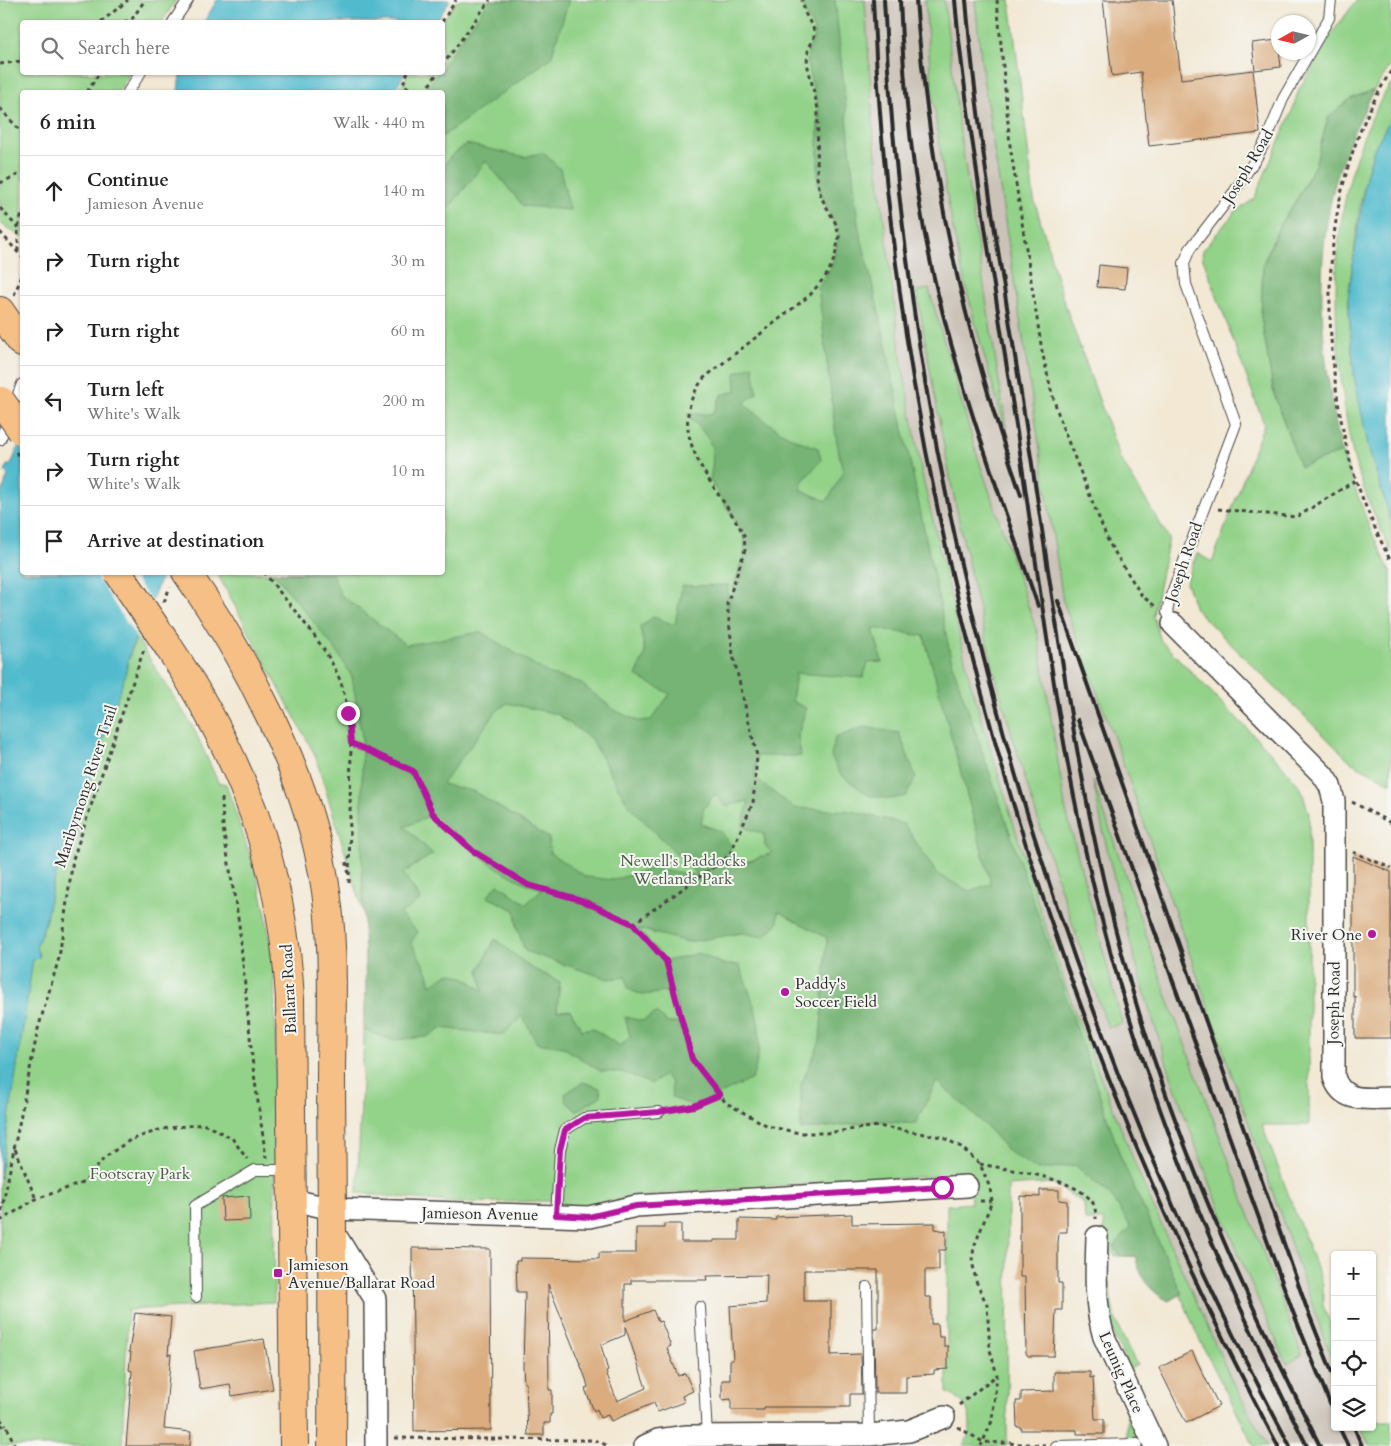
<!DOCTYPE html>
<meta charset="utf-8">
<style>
:root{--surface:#fff;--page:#f2f2f2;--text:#222;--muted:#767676;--line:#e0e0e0}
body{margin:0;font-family:Cardo,serif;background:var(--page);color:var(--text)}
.controls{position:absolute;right:15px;bottom:15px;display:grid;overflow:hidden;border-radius:5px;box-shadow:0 1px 4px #0004}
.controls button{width:45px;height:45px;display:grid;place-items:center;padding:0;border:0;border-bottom:1px solid var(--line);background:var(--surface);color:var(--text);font:25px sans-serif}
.compass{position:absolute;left:1271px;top:15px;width:45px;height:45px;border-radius:50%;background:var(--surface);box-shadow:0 1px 4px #0004;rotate:262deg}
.stop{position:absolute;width:15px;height:15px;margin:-11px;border:4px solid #b5179e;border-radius:50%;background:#fff}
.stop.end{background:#b5179e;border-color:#fff;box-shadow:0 1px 5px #0008}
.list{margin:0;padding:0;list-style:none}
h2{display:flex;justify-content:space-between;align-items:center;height:65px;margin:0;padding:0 20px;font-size:21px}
h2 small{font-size:16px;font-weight:400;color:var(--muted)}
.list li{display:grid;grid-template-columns:32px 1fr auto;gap:15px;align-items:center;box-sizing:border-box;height:70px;padding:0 20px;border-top:1px solid var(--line)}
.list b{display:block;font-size:19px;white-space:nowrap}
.list p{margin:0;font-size:16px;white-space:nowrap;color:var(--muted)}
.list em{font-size:16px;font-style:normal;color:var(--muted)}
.icon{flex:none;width:28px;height:28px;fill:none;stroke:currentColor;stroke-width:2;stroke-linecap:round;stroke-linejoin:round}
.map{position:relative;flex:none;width:1391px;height:1446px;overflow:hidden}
.search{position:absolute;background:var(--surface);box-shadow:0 1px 4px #0004;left:20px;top:20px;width:425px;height:55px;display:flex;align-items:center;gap:12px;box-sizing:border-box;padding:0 18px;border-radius:5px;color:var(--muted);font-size:19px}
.panel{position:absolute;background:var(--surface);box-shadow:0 1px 4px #0004;left:20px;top:90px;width:425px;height:485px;border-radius:5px}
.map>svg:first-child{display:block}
</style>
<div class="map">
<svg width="1391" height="1446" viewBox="0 0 1391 1446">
<rect width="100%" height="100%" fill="#f6f6f2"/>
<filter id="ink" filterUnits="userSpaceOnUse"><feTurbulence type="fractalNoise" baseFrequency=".02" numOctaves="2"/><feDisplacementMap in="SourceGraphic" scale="10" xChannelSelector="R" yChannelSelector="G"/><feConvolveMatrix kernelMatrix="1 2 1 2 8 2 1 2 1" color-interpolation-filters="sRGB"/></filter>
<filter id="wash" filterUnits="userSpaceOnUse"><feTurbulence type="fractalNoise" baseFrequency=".0096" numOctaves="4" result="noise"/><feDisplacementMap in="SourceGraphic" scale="20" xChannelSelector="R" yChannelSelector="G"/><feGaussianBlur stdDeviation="1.12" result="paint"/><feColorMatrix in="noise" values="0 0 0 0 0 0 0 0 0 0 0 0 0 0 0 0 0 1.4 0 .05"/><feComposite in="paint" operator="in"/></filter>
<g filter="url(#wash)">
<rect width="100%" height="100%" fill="#f2e8d4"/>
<polygon fill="#cbc2b8" points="837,0 1001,0 1013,132 1142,621 1277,759 1301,788 1309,814 1309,1125 1262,1125 1323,1285 1323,1305 1335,1335 1335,1427 1372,1427 1372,1405 1379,1421 1391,1421 1391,1446 1254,1446 1200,1341 1121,1158 952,663"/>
<g fill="#93d289" stroke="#5f7e5a">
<polygon points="0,0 176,0 162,22 22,22 22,72 130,73 118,92 22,92 22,238 0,223"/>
<path d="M457 0H865L874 139 901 357 922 474 971 685 1040 910 1075 1013 1144 1186 1231 1379 1267 1446H1254L1200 1341 1165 1257 1115 1256 1104 1245V1220H1085L1084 1203 1052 1183 1008 1186 1007 1446H963C976 1427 971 1400 947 1393V1205L971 1203 969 1174 667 1193 585 1208 548 1201 457 1203 357 1193 366 991 364 914 315 755 217 573 442 572V92H396L409 73 442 72V22Z"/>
<path d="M925 0H944L960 133 1007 433C991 381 976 329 963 275 942 185 931 93 925 0Z"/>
<polygon points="975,0 1010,0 1034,199 1064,302 1120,458 1169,538 1153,616 1161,641 1277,759 1301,788 1309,814 1309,1125 1262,1125 1323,1285 1323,1305 1335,1335 1335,1365 1323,1336 1116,743 1063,601 983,77"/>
<polygon points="1357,0 1391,0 1391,65 1374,90 1350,99 1328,119 1315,165 1298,197 1280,224 1263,264 1261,317 1274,394 1300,466 1342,452 1370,529 1391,573 1391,783 1352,763 1195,609 1186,582 1197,553 1212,562 1264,424 1202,256 1203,250 1235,212 1254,199 1291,114 1299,89 1337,26"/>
<path d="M1391 83V118L1374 149 1366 177 1360 206 1348 299 1354 375 1369 450 1391 521V552C1376 519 1360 485 1352 450 1347 429 1345 407 1342 386 1329 283 1334 172 1391 83Z"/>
<path d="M929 289 975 449 1038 635 1065 807 1122 1023 1108 1028C1067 908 1025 789 993 666 961 542 937 417 917 291Z"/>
<polygon points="136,637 193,727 218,782 226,784 257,876 266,915 274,970 276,1054 274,1302 128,1310 122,1446 0,1446 0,1178 33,959 40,956 36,948 46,919 52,887"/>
<path d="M1093 781 1169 1002 1302 1355 1287 1364C1201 1178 1131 983 1093 781Z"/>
<path d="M1104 1282H1110C1110 1316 1122 1335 1137 1365L1130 1369 1112 1333Z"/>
<polygon points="1127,1404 1140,1438 1127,1439"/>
<polygon points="1372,1405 1379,1421 1391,1421 1391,1446 1370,1446 1361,1427 1372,1427"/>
</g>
<g fill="#76b475" stroke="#507050" fill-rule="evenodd">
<polygon points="490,0 568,0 568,3 551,58 443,136 442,92 425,92 438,73 442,72 443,66 447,59"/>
<path d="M802 0H835L858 224 880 317 952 663 1121 1158 1182 1294 1169 1301C1149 1292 1140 1276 1135 1256H1120L1114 1246 1131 1227 1111 1196 1075 1165 1038 1170 1009 1152 985 1125 937 1081 915 1124 879 1121 801 1130V1085L820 1041 827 938 778 911V923L764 937 742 933 688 942 638 929 666 961 699 953 725 965H739C756 1009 768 1032 752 1079L694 1106 672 1098 671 1082 664 1075 651 1084 624 1073 600 1071 563 1047 537 1043 522 1016 503 1035 441 1028 427 1037 393 1040 363 1030 366 991 362 870V737L352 677 336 650 274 573H332L341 595 406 645 481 632 551 675 579 682 616 711 638 721 651 720 670 694 636 676 645 653 640 627 653 617 675 625 682 586 728 585V608L745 550 744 535 710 480C717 442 711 441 687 414H713L721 395 736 391 735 373 753 365 757 393 744 403C769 425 786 438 818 448L821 460 802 482 801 490 827 501 843 473 836 437 818 287 832 266 839 236 818 186V109L807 63 808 51 814 37V30L805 13ZM873 628 924 636 991 884 969 891 937 874 904 824 851 811 794 808 755 778 757 756H801L798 735 806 708 792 701 796 673 863 678 868 663 882 662ZM507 703 557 714 591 739 628 805 699 876 654 868 613 880 586 877 550 853 549 838 473 791 442 784 496 712ZM715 794 725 806 749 801 742 827 764 834 765 846 772 853 741 864 729 856 707 871 732 847 722 832 701 824 704 808ZM433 814C465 844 499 876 542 889L526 904 498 884 487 897 515 910 517 928 525 951 608 979 626 977 628 989 642 995 673 991 681 1023H668L656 1013 642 1021 625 1017 630 1036 620 1046 592 1028 582 1030 570 1010 557 1011 560 982 530 967 495 939 479 970 483 991 466 978 449 973 431 985 428 973 411 942 418 932 400 914 421 900 403 873 433 854 405 827Z"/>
<path d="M1374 90C1362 116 1347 142 1339 170 1311 261 1321 360 1342 452L1300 467 1274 394 1261 317 1263 264 1280 224 1298 197 1315 165 1328 118 1350 99Z"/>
<polygon points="466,144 525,157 543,152 560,169 570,210 523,206 486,161 443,216 443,168 449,158"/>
<polygon points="864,727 899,733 916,777 906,796 890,799 868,795 840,774 831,756 835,738"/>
<polygon points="583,1082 600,1088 601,1096 576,1111 566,1101 565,1094"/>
</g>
<g fill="#51bbcd" stroke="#3e737c">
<polygon points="217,0 450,0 436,22 204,22"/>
<polygon points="180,73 180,72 405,73 393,92 178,92"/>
<polygon points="1391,118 1391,521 1369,450 1354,375 1348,298 1366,176 1374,149"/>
<polygon points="22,437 22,572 163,573 130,652 125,676 52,887 46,919 36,948 40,957 33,960 0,1178 0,498 8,475 5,472 7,465 11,465"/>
</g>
<polygon fill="#f2e8d4" points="94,573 131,573 153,604 138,640"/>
<g id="blocks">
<g fill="#daac7e" fill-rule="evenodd">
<polygon points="1103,0 1172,0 1181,79 1253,70 1260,133 1149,146 1141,72 1112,76"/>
<polygon points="1278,40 1281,67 1255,70 1252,43"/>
<polygon points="1099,265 1127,268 1125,289 1097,287"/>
<polygon points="1353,856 1391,872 1391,1038 1355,1038 1355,996 1353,997"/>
<polygon points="1040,1190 1059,1190 1059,1200 1067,1201 1067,1232 1059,1232 1058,1243 1058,1283 1062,1283 1062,1310 1056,1310 1054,1356 1028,1356 1026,1353 1025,1277 1020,1277 1020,1196 1040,1197"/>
<polygon points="249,1196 250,1220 223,1221 222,1198"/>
<path d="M852 1214V1224L935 1223V1229L946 1231V1250H939V1270H925V1297H931V1324H938L939 1337H944V1346H948V1369L934 1370V1374L906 1376V1393H875L874 1329H878V1270H804V1301H831V1355L861 1354 862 1394H850V1407H764V1410H731V1399L722 1400V1380H730V1360H733L730 1306 766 1303 767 1275 706 1276 707 1280H631V1284H625V1321L653 1310 658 1322 661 1321 671 1346 667 1348 678 1376 685 1373 693 1391 682 1396 684 1402 658 1412 654 1403 611 1421 608 1415 600 1418 597 1409 594 1411 585 1389 588 1387 586 1379 548 1284 549 1390H552V1414H550V1423H544V1435H528L526 1383H524L523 1367 525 1292H517L516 1261H520V1258L599 1259V1253H636V1228H664V1224H681V1242H714V1240H739V1219L776 1220V1217ZM625 1326 646 1388 617 1401 606 1372 608 1371 601 1345 625 1335Z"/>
<polygon points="412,1248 490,1249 491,1430 414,1431"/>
<polygon points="135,1313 171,1317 168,1355 171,1354 164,1429 191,1432 190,1446 126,1446 132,1371 129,1370 131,1352 129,1352"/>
<polygon points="264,1339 273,1389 232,1396 230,1384 200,1389 194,1351"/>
<polygon points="1192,1351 1219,1406 1186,1423 1159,1368"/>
<polygon points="1054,1372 1090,1372 1090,1378 1093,1377 1095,1419 1104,1419 1104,1434 1077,1434 1077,1430 1021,1430 1021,1427 1017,1427 1016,1401 1021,1401 1021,1392 1054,1391"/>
</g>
</g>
</g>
<g filter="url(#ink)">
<use href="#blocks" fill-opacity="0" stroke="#494744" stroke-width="1"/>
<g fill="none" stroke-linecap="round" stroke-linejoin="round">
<g stroke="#494744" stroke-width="12">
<g id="lane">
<polyline points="173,22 188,0"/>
<polyline points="128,92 141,72"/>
<polyline points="0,440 22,384"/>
<polyline points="1173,624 1167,612 1170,598 1236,424 1186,284 1184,263 1190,249 1234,192 1257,157 1267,138 1283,99 1329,18 1331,0"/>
<polyline points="556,1215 560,1150 565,1130 584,1118 659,1112"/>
<polyline points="867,1287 869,1435"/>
<polyline points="196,1297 195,1206 255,1170 292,1170"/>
<polyline points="700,1307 707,1436"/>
<polyline points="1056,1446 1137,1444"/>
</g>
</g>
<g stroke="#494744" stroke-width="24">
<g id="street">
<path d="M1173 624 1323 775 1330 786 1334 801V1077C1342 1104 1368 1098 1391 1098"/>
<polyline points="293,1200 332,1209 589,1217 636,1206 967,1186"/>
<polyline points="333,1231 375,1299 376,1446"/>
<path d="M1097 1237C1096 1271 1094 1304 1104 1337L1155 1446"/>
<polyline points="645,1446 658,1440 687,1436 869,1435 909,1431 944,1417"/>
</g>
</g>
<g stroke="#494744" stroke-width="30">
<g id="highway">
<polyline points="0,311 22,343"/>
<path d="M186 572C245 656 305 771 323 873 336 941 331 1013 331 1082 332 1203 333 1325 332 1446"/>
<path d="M168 646C242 758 283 865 290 999L294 1446"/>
</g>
</g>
<g stroke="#494744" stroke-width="3" stroke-dasharray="4 4" stroke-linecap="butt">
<polyline points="997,0 1010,145 1042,351 1051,390 1062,426 1109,543 1142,596 1155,606"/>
<polyline points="101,22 128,0"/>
<polyline points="124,22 132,19 145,0"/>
<polyline points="442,22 456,0"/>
<polyline points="0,64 22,61"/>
<polyline points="442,66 490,0"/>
<path d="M1391 71C1320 183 1319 323 1347 449 1356 488 1374 527 1391 562"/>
<polyline points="408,72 403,84 414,92"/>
<polyline points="87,92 100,72"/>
<polyline points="425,92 438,72"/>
<polyline points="0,108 22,133"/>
<polyline points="0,183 22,173"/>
<polyline points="0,208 18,228"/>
<polyline points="0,232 22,257"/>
<polyline points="18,251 18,228 22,214"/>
<polyline points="14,295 22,276"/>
<polyline points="1218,509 1297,517 1356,480"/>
<path d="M264 572C289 606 329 646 342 686 348 705 349 724 351 743L413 771 433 813 473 851 528 885 581 900 633 924 666 961 692 1059 726 1103 768 1126 799 1133H826L878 1126 942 1137 961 1147 980 1164 990 1188 992 1201 974 1247 972 1260 976 1281 987 1305 990 1350 997 1375 992 1421 981 1446"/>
<polyline points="164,602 170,587"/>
<polyline points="222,798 223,828 239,924 253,1067 266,1158"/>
<polyline points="1352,802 1391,823"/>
<polyline points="1353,852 1391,868"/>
<polyline points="346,862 349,874"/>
<polyline points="349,883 351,743"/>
<path d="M633 924 729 856 753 803 757 756 733 655 727 604 745 550 744 535C718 485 659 435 704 378L810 295 828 273 835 257 839 236 836 224 821 197 817 177 818 109 807 63 808 51 814 37V30L805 13 802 0"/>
<polyline points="671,1110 694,1106 720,1095"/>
<polyline points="15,1149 36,1199"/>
<path d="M980 1164C1010 1170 1071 1177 1091 1200 1095 1205 1096 1212 1096 1219"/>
<polyline points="980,1201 992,1201"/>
<polyline points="0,1219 38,1029 59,958 73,859 144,649"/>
<polyline points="0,1221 36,1199 85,1182 105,1157 130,1140 162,1129 203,1124 232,1138 247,1159"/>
<polyline points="959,1405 997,1375"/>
<polyline points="0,1419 6,1426"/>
<polyline points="0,1425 7,1427 15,1446"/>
<polyline points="958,1427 983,1442 1045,1445"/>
<polyline points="395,1438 580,1440 594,1440 609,1446"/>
</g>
<use href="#lane" stroke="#fff" stroke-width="10"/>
<use href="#street" stroke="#fff" stroke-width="21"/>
<use href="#highway" stroke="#f5bf86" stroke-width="28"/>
<g stroke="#2b2b2b" stroke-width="4">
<path d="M873 0C894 497 1045 1008 1278 1446"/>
<path d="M884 0C908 504 1053 1002 1290 1446"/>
<path d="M900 0C904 95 913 189 935 282 961 392 1001 499 1038 606"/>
<path d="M916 0C929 175 963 329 1021 495"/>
<path d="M955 0C960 60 969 120 978 179 990 264 1004 348 1017 432 1040 585 1058 741 1095 892 1141 1084 1217 1270 1307 1446"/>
<path d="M966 0C978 145 1005 289 1027 432 1054 603 1075 776 1119 943 1165 1118 1239 1285 1320 1446"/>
<polyline points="1058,601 1307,1309 1335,1380"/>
<polyline points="1078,720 1293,1312 1335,1416"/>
<polyline points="1339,1427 1348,1446"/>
<polyline points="1354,1427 1362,1446"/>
</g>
<g stroke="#494744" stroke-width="30" stroke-linecap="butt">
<g id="highway-bridge">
<polyline points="1,401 22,431"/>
<polyline points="118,572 168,646"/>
</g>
</g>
<polyline stroke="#494744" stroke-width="3" stroke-dasharray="4 4" stroke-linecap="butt" points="16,452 22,462"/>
<use href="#highway-bridge" stroke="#f5bf86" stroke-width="28"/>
</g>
</g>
<g fill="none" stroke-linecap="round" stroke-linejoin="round" filter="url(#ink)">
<polyline stroke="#b5179e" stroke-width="6" points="348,713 351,743 413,771 433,814 473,851 528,885 581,900 633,924 666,961 692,1059 720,1095 694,1106 659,1112 584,1118 565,1130 560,1150 556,1215 589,1217 636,1206 942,1187"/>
</g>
<g fill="#b5179e" stroke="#f6f6f2" stroke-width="2">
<circle cx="1372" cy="934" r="5"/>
<circle cx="785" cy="992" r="5"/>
<rect x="273" y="1268" width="10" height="10" rx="2.5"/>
</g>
<g text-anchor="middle" stroke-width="4" stroke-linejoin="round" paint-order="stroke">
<g font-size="16" fill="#2b2b2b" stroke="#f6f6f2">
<text transform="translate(1247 166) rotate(-59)" y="6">Joseph Road</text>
<text transform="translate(1183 562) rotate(-71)" y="6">Joseph Road</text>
<text transform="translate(85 786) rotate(-72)" y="6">Maribyrnong River Trail</text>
<text transform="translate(288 989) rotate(-93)" y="6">Ballarat Road</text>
<text transform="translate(1333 1003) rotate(-89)" y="6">Joseph Road</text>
<text transform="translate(480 1213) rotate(1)" y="6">Jamieson Avenue</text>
<text transform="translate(1122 1372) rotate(66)" y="6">Leunig Place</text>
</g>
<g font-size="16" fill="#4a5d47" stroke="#f6f6f2">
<text x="683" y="866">Newell's Paddocks<tspan x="683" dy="18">Wetlands Park</tspan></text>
<text x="140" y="1179">Footscray Park</text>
</g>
<g font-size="16" fill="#2b2b2b" stroke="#f6f6f2" text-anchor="start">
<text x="1362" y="940" text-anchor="end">River One</text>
<text x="795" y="989">Paddy's<tspan x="795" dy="18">Soccer Field</tspan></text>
<text x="288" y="1270">Jamieson<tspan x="288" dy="18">Avenue/Ballarat Road</tspan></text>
</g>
</g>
</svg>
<div class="controls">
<button>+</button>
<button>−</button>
<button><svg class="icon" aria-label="locate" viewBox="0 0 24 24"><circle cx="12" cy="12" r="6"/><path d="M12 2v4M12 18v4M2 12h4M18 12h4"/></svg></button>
<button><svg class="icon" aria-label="layers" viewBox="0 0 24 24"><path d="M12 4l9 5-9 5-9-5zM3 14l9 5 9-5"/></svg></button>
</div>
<svg class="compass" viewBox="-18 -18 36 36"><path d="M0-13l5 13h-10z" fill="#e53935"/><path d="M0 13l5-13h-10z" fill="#767676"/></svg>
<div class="stop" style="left:942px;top:1187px"></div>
<div class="stop end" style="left:348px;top:713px"></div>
<div class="search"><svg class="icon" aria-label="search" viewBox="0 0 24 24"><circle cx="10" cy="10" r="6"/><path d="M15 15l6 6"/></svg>Search here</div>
<section class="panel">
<h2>6 min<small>Walk · 440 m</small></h2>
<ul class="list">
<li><svg class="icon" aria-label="ahead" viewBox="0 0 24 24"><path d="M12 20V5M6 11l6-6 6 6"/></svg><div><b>Continue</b><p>Jamieson Avenue</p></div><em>140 m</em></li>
<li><svg class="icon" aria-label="right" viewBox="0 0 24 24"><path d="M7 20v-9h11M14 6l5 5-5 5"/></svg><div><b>Turn right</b></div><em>30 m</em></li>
<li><svg class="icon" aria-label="right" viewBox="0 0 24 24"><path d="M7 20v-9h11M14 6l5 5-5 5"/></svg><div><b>Turn right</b></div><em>60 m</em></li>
<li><svg class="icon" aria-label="left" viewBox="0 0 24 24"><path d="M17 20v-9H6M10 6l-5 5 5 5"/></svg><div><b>Turn left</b><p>White's Walk</p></div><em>200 m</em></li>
<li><svg class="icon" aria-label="right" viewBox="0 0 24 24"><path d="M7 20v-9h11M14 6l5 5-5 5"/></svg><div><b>Turn right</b><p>White's Walk</p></div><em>10 m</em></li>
<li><svg class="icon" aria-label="arrive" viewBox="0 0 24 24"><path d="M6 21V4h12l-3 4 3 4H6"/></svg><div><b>Arrive at destination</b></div></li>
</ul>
</section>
</div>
